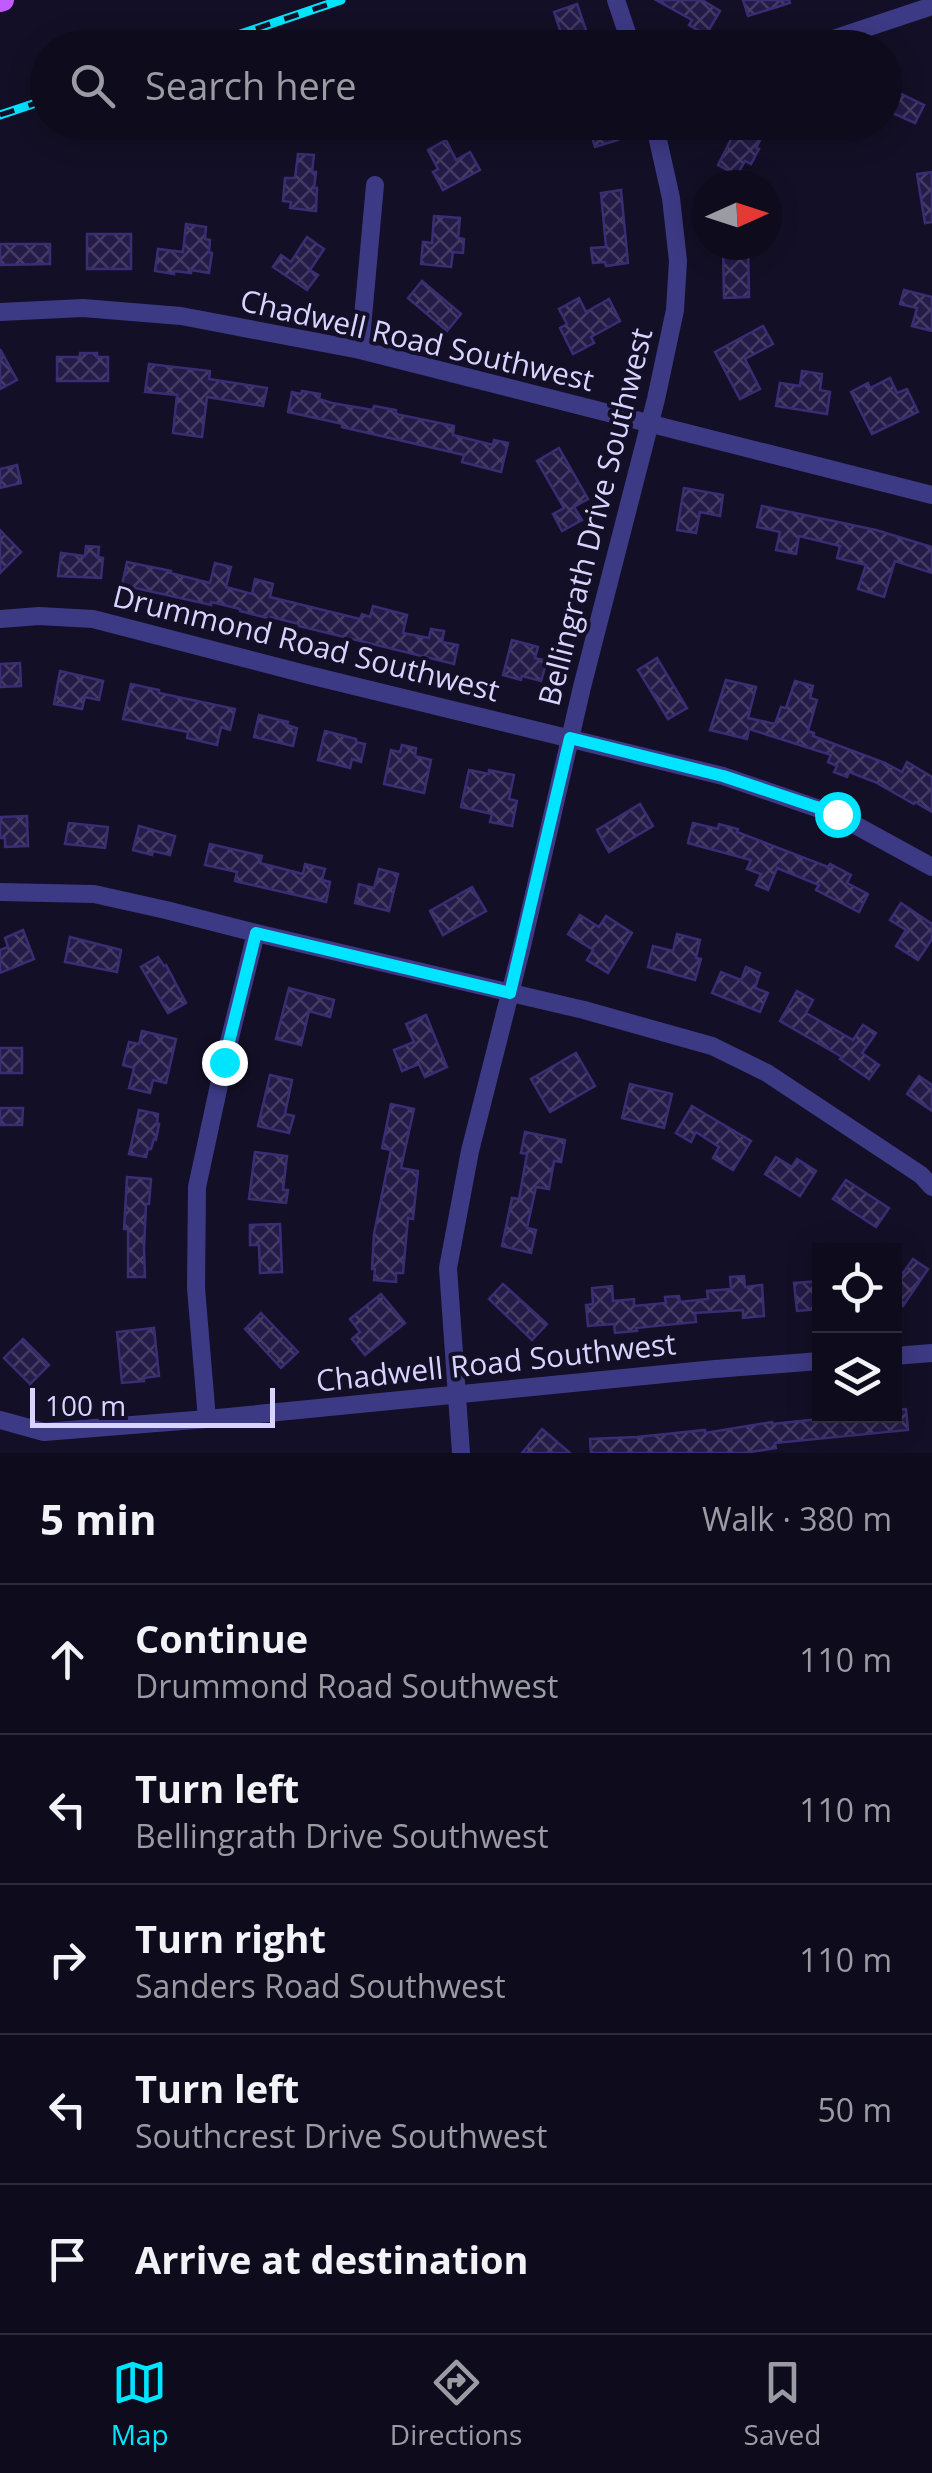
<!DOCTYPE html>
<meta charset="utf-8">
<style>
:root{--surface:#0e0b1c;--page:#171425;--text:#f1f3f6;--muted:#9b9ba3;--line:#2e2b3b;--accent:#00e5ff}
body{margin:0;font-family:"Open Sans",sans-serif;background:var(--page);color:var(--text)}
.controls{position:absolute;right:30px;bottom:30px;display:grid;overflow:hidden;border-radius:0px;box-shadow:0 5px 25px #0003}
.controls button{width:90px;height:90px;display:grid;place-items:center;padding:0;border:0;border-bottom:2px solid var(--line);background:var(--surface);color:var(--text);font:50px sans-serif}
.compass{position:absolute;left:692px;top:170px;width:90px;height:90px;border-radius:50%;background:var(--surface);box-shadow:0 5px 25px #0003;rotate:87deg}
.scale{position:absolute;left:30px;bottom:25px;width:245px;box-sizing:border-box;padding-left:10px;border:5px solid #d9d4ff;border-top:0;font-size:28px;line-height:35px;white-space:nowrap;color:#d9d4ff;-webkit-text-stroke:8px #130f26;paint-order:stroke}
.stop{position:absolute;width:30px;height:30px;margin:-22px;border:8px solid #00e5ff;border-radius:50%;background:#fff}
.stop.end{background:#00e5ff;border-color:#fff;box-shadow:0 2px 10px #0008}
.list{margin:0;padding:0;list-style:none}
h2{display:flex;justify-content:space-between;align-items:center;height:130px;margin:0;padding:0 40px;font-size:42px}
h2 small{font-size:32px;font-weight:400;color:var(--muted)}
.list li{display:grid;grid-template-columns:65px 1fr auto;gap:30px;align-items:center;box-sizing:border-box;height:150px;padding:0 40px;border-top:2px solid var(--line)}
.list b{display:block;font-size:38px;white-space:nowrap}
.list p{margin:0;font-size:32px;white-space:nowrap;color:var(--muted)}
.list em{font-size:32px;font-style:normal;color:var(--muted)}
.icon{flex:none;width:55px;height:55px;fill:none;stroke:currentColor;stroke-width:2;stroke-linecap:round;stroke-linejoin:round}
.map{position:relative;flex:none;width:932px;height:1453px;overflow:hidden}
.search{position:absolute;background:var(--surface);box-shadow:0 5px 25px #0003;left:30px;right:30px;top:30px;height:110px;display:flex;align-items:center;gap:25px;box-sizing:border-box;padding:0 35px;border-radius:55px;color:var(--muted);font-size:38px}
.sheet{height:880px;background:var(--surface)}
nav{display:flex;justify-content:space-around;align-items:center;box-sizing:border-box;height:140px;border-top:2px solid var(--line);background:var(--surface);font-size:28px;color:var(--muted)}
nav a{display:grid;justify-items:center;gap:5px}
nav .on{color:var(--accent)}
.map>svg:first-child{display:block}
</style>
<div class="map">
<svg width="932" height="1453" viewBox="0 0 932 1453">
<defs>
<pattern id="building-cross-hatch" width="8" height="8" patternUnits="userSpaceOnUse" patternTransform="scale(2.5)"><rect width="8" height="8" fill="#241b47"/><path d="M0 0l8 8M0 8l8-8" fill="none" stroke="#433b63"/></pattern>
</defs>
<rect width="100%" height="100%" fill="#130f26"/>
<g fill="url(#building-cross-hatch)" stroke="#3b2d73" stroke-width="2.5">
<polygon points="656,0 702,0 720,11 706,35 689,25 692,20"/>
<polygon points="743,0 789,0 790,3 748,16"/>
<polygon points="577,4 592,48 566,48 554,12"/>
<polygon points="884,72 900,80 895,91 924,105 915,123 886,110 884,113"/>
<polygon points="588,122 613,122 618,140 595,147"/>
<polygon points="740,122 764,133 756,148 759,149 751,164 745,161 737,175 718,165"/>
<polygon points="446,140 456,160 470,152 480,170 443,190 433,172 438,169 428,150"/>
<polygon points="298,154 314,155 312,172 316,172 314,188 317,188 316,211 290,208 291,202 283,201 285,178 295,178"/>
<polygon points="932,172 932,222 925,223 917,174"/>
<polygon points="621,190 628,263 606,266 605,262 593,263 591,248 606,247 601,193"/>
<polygon points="434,216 460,218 458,238 464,239 463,253 453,252 451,267 421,264 423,242 432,243"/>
<polygon points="186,224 206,227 205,239 210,240 209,252 212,253 209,273 191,270 191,273 174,271 174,274 155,271 158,249 183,252"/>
<rect x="87" y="234" width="44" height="35"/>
<polygon points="307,237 324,249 310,270 318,275 307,290 273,267 281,255 291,262"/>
<polygon points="0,244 50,244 50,264 0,265"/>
<polygon points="723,245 748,245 749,297 724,298"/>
<polygon points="422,281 461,314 447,331 408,298"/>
<polygon points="904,290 932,297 932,331 912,326 917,308 900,304"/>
<polygon points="579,298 586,312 609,299 620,321 591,337 594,343 573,354 560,328 567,324 559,309"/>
<polygon points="763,326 773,344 745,359 760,389 740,399 715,352"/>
<polygon points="0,349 17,380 0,389"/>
<polygon points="80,353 97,353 97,357 108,357 108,381 57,381 57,357 80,357"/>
<polygon points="149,364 210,371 209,379 267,388 263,406 207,397 202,437 173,433 177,395 145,392"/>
<polygon points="802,371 822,374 820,390 830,392 827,414 776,406 780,383 800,386"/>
<polygon points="890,378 897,393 907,389 918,412 872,434 851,392 868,383 870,388"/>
<polygon points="302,391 320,394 319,399 332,403 373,410 374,406 396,410 396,414 454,426 453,435 493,445 494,440 508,443 501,472 462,462 464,455 342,427 343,424 288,412 292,392 301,394"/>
<polygon points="559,448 588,499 574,507 582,520 562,531 553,514 564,508 537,461"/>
<polygon points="17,465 21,483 0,488 0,469"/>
<polygon points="684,488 723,495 720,516 700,512 696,533 677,530"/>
<polygon points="762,506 876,530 932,547 932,573 895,561 884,597 858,589 866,565 837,558 840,546 799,536 796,554 776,550 780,532 757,527"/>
<polygon points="0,530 21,552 0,573"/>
<polygon points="86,546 99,547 98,557 103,558 101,578 58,576 61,553 85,556"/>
<polygon points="127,562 171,571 170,573 210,583 215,563 231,567 226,587 252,594 255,579 273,584 270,597 360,619 362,614 370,617 373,606 407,615 403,633 429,638 431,629 444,631 442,642 458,645 454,664 299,626 299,624 271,617 271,619 240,611 240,609 211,602 211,605 122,585"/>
<polygon points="512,640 538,647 535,658 547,661 541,681 522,676 521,680 503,675"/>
<polygon points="657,658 687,708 668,719 638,670"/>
<polygon points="20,663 21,686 0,687 0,664"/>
<polygon points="60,671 103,681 99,700 85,697 82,709 54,704"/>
<polygon points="726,680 756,687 748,718 775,724 781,707 786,708 795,681 813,686 810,698 817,700 808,731 814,733 813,736 885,763 902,772 907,762 932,777 932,812 915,802 914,804 875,782 849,772 847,777 834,772 837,766 828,762 831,755 749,729 747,739 710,730"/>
<polygon points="131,684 159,690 159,693 235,709 230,730 221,727 217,745 187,738 188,732 123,719"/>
<polygon points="259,715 288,722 287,725 297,728 293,746 254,737"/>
<polygon points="325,731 356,739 356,742 365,744 361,762 352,759 350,768 318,760"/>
<polygon points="402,745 416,748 415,756 431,760 424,793 384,784 391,750 400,752"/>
<polygon points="469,770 489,774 489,770 514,775 509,799 517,801 512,826 490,822 492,814 461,807"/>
<polygon points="640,804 653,826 609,852 597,830"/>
<polygon points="27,816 28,846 5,847 5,838 0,838 0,817"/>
<polygon points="69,823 108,827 105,848 65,844"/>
<polygon points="693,823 718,829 719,824 738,829 737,832 828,867 830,864 851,875 847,883 868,894 859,912 816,890 819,885 777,868 768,890 756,885 761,874 747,869 751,860 688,843"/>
<polygon points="139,826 175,836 170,855 153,851 152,855 133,850"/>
<polygon points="210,844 262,856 260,863 303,874 305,864 325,869 322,880 330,882 326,902 235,881 237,872 205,865"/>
<polygon points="379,869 398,874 389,911 355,903 359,884 374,888"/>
<polygon points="472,887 486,911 443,935 430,911"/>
<polygon points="901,903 932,924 932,939 918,960 896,946 906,930 890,920"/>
<polygon points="580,915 599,927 606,916 632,933 608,973 587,960 593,950 568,934"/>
<polygon points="23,930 34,959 0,973 0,950 8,947 5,938"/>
<polygon points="677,934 700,940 696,958 701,959 695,980 648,967 653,946 673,951"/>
<polygon points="70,937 121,950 117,972 65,962"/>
<polygon points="158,957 164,966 166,965 186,1003 168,1013 141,967"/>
<polygon points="746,967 760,973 755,988 768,993 760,1012 712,993 721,972 741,980"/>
<polygon points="289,988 334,1000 330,1017 309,1011 301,1045 276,1039"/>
<polygon points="797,991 813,1000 806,1013 853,1040 863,1025 876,1033 862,1053 879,1065 869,1079 840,1059 842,1057 780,1021"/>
<polygon points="426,1015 447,1067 425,1077 419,1064 402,1071 394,1050 414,1042 406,1024"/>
<polygon points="142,1031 176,1039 166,1083 153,1080 150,1093 129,1088 134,1068 123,1065 129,1042 139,1044"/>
<rect x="0" y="1048" width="22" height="25"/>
<polygon points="576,1053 595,1086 550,1112 531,1079"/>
<polygon points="270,1075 292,1080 285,1114 294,1116 289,1133 258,1126"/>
<polygon points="919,1076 932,1085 932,1111 907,1094"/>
<polygon points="630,1084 672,1094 664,1128 622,1118"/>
<polygon points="391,1104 414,1109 401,1168 418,1171 413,1219 408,1218 403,1273 396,1273 396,1282 374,1280 375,1269 372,1269 374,1234 391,1150 382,1148"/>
<polygon points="692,1106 751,1141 733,1170 713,1158 719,1147 696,1132 691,1142 676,1133"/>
<polygon points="0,1108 23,1108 22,1125 0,1125"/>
<polygon points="139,1110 158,1114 157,1124 159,1124 156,1140 154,1139 151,1149 148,1149 146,1157 129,1154"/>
<polygon points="525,1132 565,1140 561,1162 554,1161 549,1189 536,1187 527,1228 536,1230 531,1253 502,1246 512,1198 519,1199 527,1154 521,1153"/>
<polygon points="255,1152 287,1156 283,1190 288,1190 286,1203 249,1199"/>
<polygon points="776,1157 792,1167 797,1159 816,1171 800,1196 765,1174"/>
<polygon points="127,1177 151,1179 149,1204 146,1204 144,1249 145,1277 128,1277 128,1229 124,1229"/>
<polygon points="846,1180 889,1208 876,1227 833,1199"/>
<polygon points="280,1224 282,1272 260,1273 259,1245 250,1245 250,1225"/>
<polygon points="913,1259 928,1269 903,1306 894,1300 894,1268 903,1273"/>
<polygon points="744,1276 745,1287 762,1285 764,1316 743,1318 743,1310 695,1313 696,1322 636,1328 637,1331 615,1333 614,1324 588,1326 586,1305 593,1304 592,1288 612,1286 613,1301 634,1299 634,1306 666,1303 665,1297 679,1296 680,1302 708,1299 707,1291 731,1289 730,1277"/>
<polygon points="820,1281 820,1309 797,1311 794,1283"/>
<polygon points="503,1284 547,1324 532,1340 489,1299"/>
<polygon points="381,1294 405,1323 365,1355 352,1339 360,1332 350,1319"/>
<polygon points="261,1313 298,1352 281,1368 245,1329"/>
<polygon points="154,1328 159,1376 144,1378 144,1381 122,1383 117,1332"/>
<polygon points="23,1339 49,1365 30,1384 4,1358"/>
<polygon points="906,1409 908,1430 775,1443 776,1448 744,1453 591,1453 590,1439 637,1437 705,1430 705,1433 772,1422 772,1424 848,1416 894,1416 894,1410"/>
<polygon points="542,1429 570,1453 522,1453"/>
</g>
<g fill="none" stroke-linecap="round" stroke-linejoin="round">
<g stroke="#3d3a85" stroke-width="18">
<polyline points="616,0 632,48"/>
<polyline points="806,48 932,6"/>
<polyline points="0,312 83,308 181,316 360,350 932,495"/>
<polyline points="360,350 375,185"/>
<polyline points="0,619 39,616 93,619 309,675 723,776 837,815 932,867"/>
<polyline points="0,892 94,894 166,910 256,933 584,1010 712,1046 767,1073 921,1175 932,1187"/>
<polyline points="894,1356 932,1353"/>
<polyline points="207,1419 196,1288 197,1187 224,1062 256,933"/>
<polyline points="0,1420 44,1432 207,1419 715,1369 820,1361"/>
<polyline points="461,1453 448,1268 470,1151 522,946 582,687 656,399 675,310 678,261 671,198 654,122"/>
</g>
<polyline stroke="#c25bff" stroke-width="22" points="0,1 3,0"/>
<g stroke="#00e5ff" stroke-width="9">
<g id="rail">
<polyline points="199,48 341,0"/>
<polyline points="0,115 48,99"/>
</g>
</g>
<use href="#rail" stroke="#130f26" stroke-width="5" stroke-dasharray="15" stroke-linecap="butt"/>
</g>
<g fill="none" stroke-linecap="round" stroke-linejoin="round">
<polyline stroke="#00e5ff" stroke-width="12" points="224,1062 256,933 510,993 570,738 723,776 837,814"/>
</g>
<g text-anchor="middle" stroke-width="8" stroke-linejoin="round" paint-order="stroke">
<g font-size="30" fill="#d9d4ff" stroke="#130f26">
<text transform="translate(417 341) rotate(13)" y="10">Chadwell Road Southwest</text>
<text transform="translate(596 517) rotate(-76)" y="10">Bellingrath Drive Southwest</text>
<text transform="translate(306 644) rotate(14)" y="10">Drummond Road Southwest</text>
<text transform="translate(496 1363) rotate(-6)" y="10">Chadwell Road Southwest</text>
</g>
</g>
</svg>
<div class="controls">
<button><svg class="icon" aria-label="locate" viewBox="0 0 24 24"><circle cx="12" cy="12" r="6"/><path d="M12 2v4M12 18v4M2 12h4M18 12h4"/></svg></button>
<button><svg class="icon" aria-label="layers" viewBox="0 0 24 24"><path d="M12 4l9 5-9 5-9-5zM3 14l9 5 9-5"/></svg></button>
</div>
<svg class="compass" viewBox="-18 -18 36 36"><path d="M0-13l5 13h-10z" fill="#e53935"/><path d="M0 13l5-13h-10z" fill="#9b9ba3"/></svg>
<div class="scale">100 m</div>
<div class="stop" style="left:837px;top:814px"></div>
<div class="stop end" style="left:224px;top:1062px"></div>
<div class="search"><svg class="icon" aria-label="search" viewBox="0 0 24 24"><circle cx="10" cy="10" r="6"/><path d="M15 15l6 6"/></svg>Search here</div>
</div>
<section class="sheet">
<h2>5 min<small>Walk · 380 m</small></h2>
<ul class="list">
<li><svg class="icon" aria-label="ahead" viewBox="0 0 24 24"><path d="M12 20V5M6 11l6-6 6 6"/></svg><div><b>Continue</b><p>Drummond Road Southwest</p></div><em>110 m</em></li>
<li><svg class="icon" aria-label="left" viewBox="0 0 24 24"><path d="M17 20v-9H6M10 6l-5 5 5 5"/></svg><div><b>Turn left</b><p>Bellingrath Drive Southwest</p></div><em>110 m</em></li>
<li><svg class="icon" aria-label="right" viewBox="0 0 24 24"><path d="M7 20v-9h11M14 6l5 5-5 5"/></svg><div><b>Turn right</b><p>Sanders Road Southwest</p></div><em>110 m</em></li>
<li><svg class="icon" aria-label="left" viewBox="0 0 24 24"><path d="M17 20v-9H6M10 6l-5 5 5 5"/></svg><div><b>Turn left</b><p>Southcrest Drive Southwest</p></div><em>50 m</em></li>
<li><svg class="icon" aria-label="arrive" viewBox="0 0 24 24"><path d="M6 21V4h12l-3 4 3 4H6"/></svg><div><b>Arrive at destination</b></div></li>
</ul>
</section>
<nav>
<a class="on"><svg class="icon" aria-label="map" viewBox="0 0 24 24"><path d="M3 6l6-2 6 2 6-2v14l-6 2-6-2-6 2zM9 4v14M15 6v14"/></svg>Map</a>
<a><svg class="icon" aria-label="directions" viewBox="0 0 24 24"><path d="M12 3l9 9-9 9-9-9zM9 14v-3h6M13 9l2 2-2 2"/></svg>Directions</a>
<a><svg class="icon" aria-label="saved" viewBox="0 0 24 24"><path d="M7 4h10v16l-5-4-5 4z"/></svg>Saved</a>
</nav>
